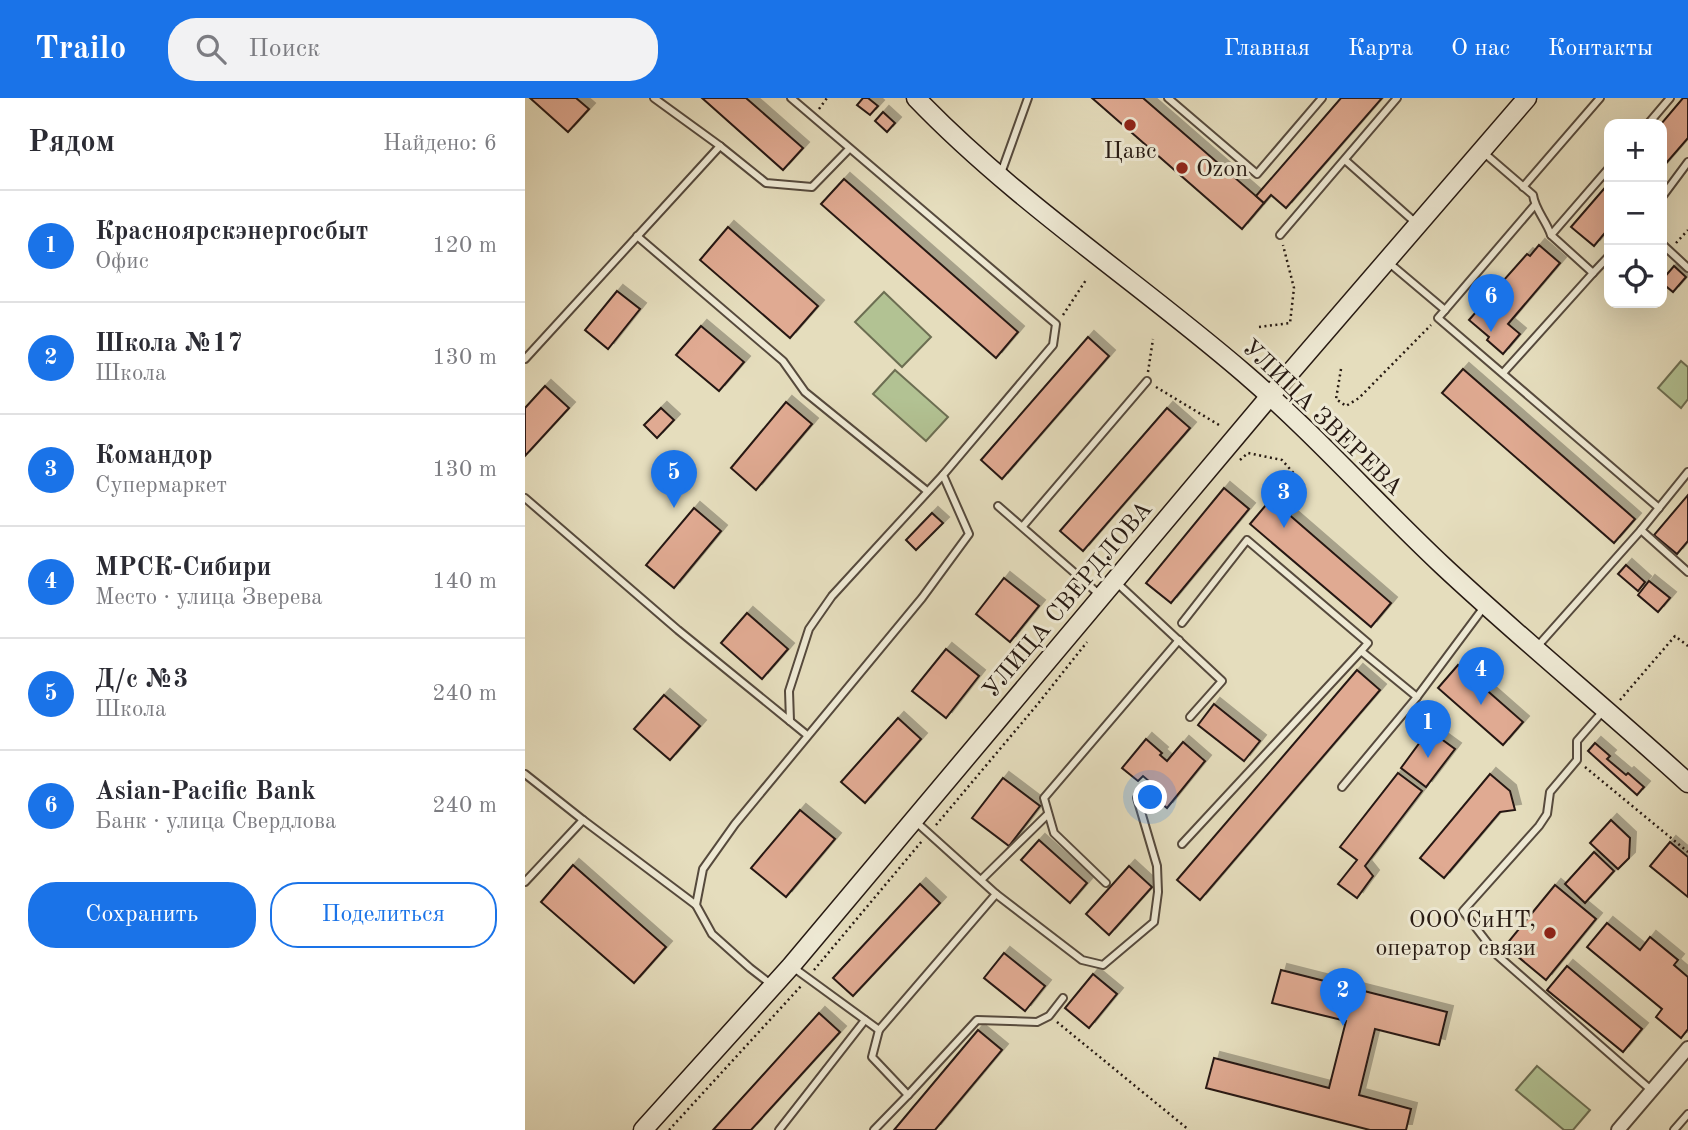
<!DOCTYPE html>
<html lang="ru">
<meta charset="utf-8">
<style>
:root{--surface:#fff;--page:#f2f2f3;--text:#2b2b33;--muted:#7c7c81;--line:#e1e1e2;--accent:#1a73e8}
body{margin:0;font-family:"Old Standard TT",serif;background:var(--page);color:var(--text)}
.controls{position:absolute;right:21px;top:21px;display:grid;overflow:hidden;border-radius:14px;box-shadow:0 7px 28px #0002}
.controls button{width:63px;height:63px;display:grid;place-items:center;padding:0;border:0;border-bottom:2px solid var(--line);background:var(--surface);color:var(--text);font:35px sans-serif}
.you{position:absolute;left:626px;top:700px;width:24px;height:24px;margin:-18px;border:5px solid #fff;border-radius:50%;background:#1a73e8;box-shadow:0 0 0 10px #1a73e833}
.badge{display:grid;place-items:center;width:46px;height:46px;border-radius:50%;background:var(--accent);color:#fff;font-size:23px;font-weight:700}
.pin{position:absolute;translate:-50% -58px;filter:drop-shadow(0 2px 4px #0008)}
.pin::after{content:'';position:absolute;top:37px;width:24px;height:21px;background:inherit;clip-path:polygon(0 0,100% 0,50% 100%)}
.list{margin:0;padding:0;list-style:none}
h2{display:flex;justify-content:space-between;align-items:center;height:91px;margin:0;padding:0 28px;font-size:30px}
h2 small{font-size:23px;font-weight:400;color:var(--muted)}
.list li{display:grid;grid-template-columns:46px 1fr auto;gap:21px;align-items:center;box-sizing:border-box;height:112px;padding:0 28px;border-top:2px solid var(--line)}
.list b{display:block;font-size:26px;white-space:nowrap}
.list p{margin:0;font-size:23px;white-space:nowrap;color:var(--muted)}
.list em{font-size:23px;font-style:normal;color:var(--muted)}
.actions{display:flex;gap:14px;padding:21px 28px}
.actions a{flex:1;padding:16px 0;border:2px solid var(--accent);border-radius:28px;text-align:center;font-size:24px;color:var(--accent)}
.actions .main{background:var(--accent);color:#fff}
.icon{flex:none;width:38px;height:38px;fill:none;stroke:currentColor;stroke-width:2;stroke-linecap:round;stroke-linejoin:round}
.map{position:relative;flex:none;width:1163px;height:1032px;overflow:hidden}
header{display:flex;align-items:center;gap:42px;box-sizing:border-box;height:98px;padding:0 35px;background:var(--accent);color:#fff}
header strong{font-size:33px}
nav{display:flex;gap:38px;margin-inline-start:auto;font-size:24px}
.search{width:490px;height:63px;background:var(--page);display:flex;align-items:center;gap:18px;box-sizing:border-box;padding:0 24px;border-radius:28px;color:var(--muted);font-size:26px}
main{display:flex}
aside{flex:1;background:var(--surface)}
.map>svg:first-child{display:block}
</style>
<header>
<strong>Trailo</strong>
<div class="search"><svg class="icon" aria-label="search" viewBox="0 0 24 24"><circle cx="10" cy="10" r="6"/><path d="M15 15l6 6"/></svg>Поиск</div>
<nav><a>Главная</a><a>Карта</a><a>О нас</a><a>Контакты</a></nav>
</header>
<main>
<aside>
<h2>Рядом<small>Найдено: 6</small></h2>
<ul class="list">
<li><span class="badge">1</span><div><b>Красноярскэнергосбыт</b><p>Офис</p></div><em>120 m</em></li>
<li><span class="badge">2</span><div><b>Школа №17</b><p>Школа</p></div><em>130 m</em></li>
<li><span class="badge">3</span><div><b>Командор</b><p>Супермаркет</p></div><em>130 m</em></li>
<li><span class="badge">4</span><div><b>МРСК-Сибири</b><p>Место · улица Зверева</p></div><em>140 m</em></li>
<li><span class="badge">5</span><div><b>Д/с №3</b><p>Школа</p></div><em>240 m</em></li>
<li><span class="badge">6</span><div><b>Asian-Pacific Bank</b><p>Банк · улица Свердлова</p></div><em>240 m</em></li>
</ul>
<div class="actions"><a class="main">Сохранить</a><a>Поделиться</a></div>
</aside>
<div class="map">
<svg width="1163" height="1032" viewBox="0 0 1163 1032">
<defs>
<filter id="shadow"><feDropShadow dx="6" dy="-6" stdDeviation="0" flood-color="#0004"/></filter>
</defs>
<rect width="100%" height="100%" fill="#e5ddbd"/>
<filter id="stains"><feTurbulence type="fractalNoise" baseFrequency=".00286" numOctaves="4"/><feColorMatrix values="0 0 0 0 .2 0 0 0 0 .09 0 0 0 0 .02 0 0 0 .5 -.17"/></filter>
<radialGradient id="worn" r=".72"><stop offset=".6" stop-color="#630" stop-opacity="0"/><stop offset="1" stop-color="#630" stop-opacity=".3"/></radialGradient>
<g fill="#b2c293" stroke="#6c6e52" stroke-width="2">
<polygon points="359,194 406,239 377,269 330,224"/>
<polygon points="1156,263 1163,269 1163,301 1156,310 1133,290"/>
<polygon points="370,272 423,319 401,343 348,296"/>
<polygon points="1012,968 1065,1012 1048,1032 1039,1032 991,992"/>
</g>
<g fill="#e0aa92" stroke="#261912" stroke-width="2" filter="url(#shadow)">
<polygon points="5,0 51,0 64,11 43,34"/>
<polygon points="177,0 221,0 278,50 258,72"/>
<polygon points="338,0 343,0 353,8 345,17 332,7"/>
<polygon points="567,0 618,0 739,105 717,131"/>
<polygon points="816,0 857,0 761,110 746,97 739,105 731,98"/>
<polygon points="1158,0 1163,0 1163,40 1137,70 1136,26"/>
<polygon points="358,14 370,25 362,34 350,23"/>
<polygon points="319,81 493,234 471,260 296,106"/>
<polygon points="1084,85 1084,130 1069,148 1046,129"/>
<polygon points="203,129 293,208 265,240 175,162"/>
<polygon points="1014,147 1035,165 983,226 995,236 978,256 962,242 964,239 944,222 966,197 969,199 980,186 978,183 1002,156 1005,158"/>
<polygon points="1149,168 1161,179 1148,194 1137,185 1137,182"/>
<polygon points="92,193 115,211 83,251 60,232"/>
<polygon points="176,228 219,264 194,293 151,257"/>
<polygon points="563,239 584,258 477,381 456,362"/>
<polygon points="938,271 1110,421 1089,445 917,295"/>
<polygon points="20,288 44,310 0,358 0,310"/>
<polygon points="261,304 287,326 231,392 206,370"/>
<polygon points="136,310 149,322 132,340 119,327"/>
<polygon points="642,310 665,330 558,453 535,433"/>
<polygon points="699,390 724,411 646,505 621,485"/>
<polygon points="1163,397 1163,443 1152,456 1129,437"/>
<polygon points="746,401 866,505 846,529 725,426"/>
<polygon points="169,410 196,433 149,490 121,467"/>
<polygon points="407,415 418,425 391,452 381,442"/>
<polygon points="1101,467 1120,484 1113,493 1093,476"/>
<polygon points="479,480 514,508 485,544 451,516"/>
<polygon points="1124,483 1145,500 1133,514 1113,497"/>
<polygon points="222,515 263,551 237,581 196,545"/>
<polygon points="421,551 454,578 421,620 387,593"/>
<polygon points="933,567 998,624 978,647 913,590"/>
<polygon points="832,572 855,592 675,802 652,782"/>
<polygon points="139,597 175,628 145,662 109,631"/>
<polygon points="689,606 735,643 719,663 673,627"/>
<polygon points="373,620 396,641 340,705 316,684"/>
<polygon points="904,632 930,651 901,689 876,670"/>
<polygon points="621,641 637,655 635,657 642,663 658,644 680,663 642,710 626,697 632,690 618,678 613,683 597,670"/>
<polygon points="1070,645 1085,658 1082,661 1101,677 1103,675 1119,689 1112,697 1063,653"/>
<polygon points="873,675 897,693 840,768 848,778 832,800 813,786 832,762 815,749"/>
<polygon points="965,676 985,693 990,712 975,714 919,780 895,760"/>
<polygon points="478,680 515,708 484,748 447,720"/>
<polygon points="275,712 310,741 261,799 226,770"/>
<polygon points="1086,722 1105,740 1104,760 1093,771 1065,745"/>
<polygon points="514,742 562,785 545,805 496,762"/>
<polygon points="1145,744 1163,759 1163,799 1125,768"/>
<polygon points="1069,754 1089,773 1060,805 1040,786"/>
<polygon points="48,767 141,849 109,885 16,804"/>
<polygon points="604,768 627,789 584,837 561,816"/>
<polygon points="395,786 415,805 328,898 308,880"/>
<polygon points="1030,787 1071,821 1021,882 980,848"/>
<polygon points="1082,825 1115,852 1125,839 1153,862 1149,867 1163,879 1163,931 1156,940 1131,919 1137,911 1062,849"/>
<polygon points="479,855 520,888 500,913 459,880"/>
<polygon points="1042,868 1117,931 1098,954 1022,892"/>
<polygon points="756,872 922,914 914,947 850,931 834,997 886,1011 881,1032 845,1032 681,990 689,960 804,990 821,923 747,905"/>
<polygon points="568,876 592,896 564,930 540,910"/>
<polygon points="294,915 315,934 226,1032 188,1032"/>
<polygon points="453,932 477,952 410,1032 369,1032"/>
</g>
<g fill="none" stroke-linecap="round" stroke-linejoin="round">
<g stroke="#564a3d" stroke-width="10">
<g id="lane">
<polyline points="129,0 195,48 241,85 287,89 324,51"/>
<polyline points="643,0 732,76 797,0"/>
<polyline points="1123,26 1145,0"/>
<path d="M958 54 1008 97C1010 112 1021 122 1026 137"/>
<polyline points="820,62 892,126"/>
<polyline points="1084,70 1026,137 1068,175 1084,158"/>
<polyline points="475,78 503,0"/>
<polyline points="998,89 1075,0"/>
<polyline points="1137,99 1163,64"/>
<polyline points="755,137 872,0"/>
<polyline points="112,138 258,263 280,294 402,393"/>
<polyline points="1137,146 1163,170"/>
<polyline points="863,164 920,212 913,220 1134,410"/>
<polyline points="920,212 1009,108"/>
<polyline points="0,261 195,48"/>
<polyline points="978,275 1068,175"/>
<polyline points="0,400 153,532 282,637"/>
<polyline points="473,408 575,497"/>
<polyline points="498,428 622,283"/>
<polyline points="1116,432 1163,474"/>
<polyline points="591,484 697,583 665,619"/>
<polyline points="657,525 722,442 843,545 836,553"/>
<polyline points="1011,550 1116,432 1163,374"/>
<polyline points="1079,612 1052,643 1052,662 1025,694 1022,716 1014,728 938,813 972,857 1126,992"/>
<polyline points="265,623 264,593 284,531 307,498 418,377"/>
<polyline points="0,676 58,722"/>
<polyline points="817,689 892,599"/>
<polyline points="657,746 836,553 892,599 959,509"/>
<polyline points="456,782 523,716"/>
<polyline points="0,784 58,722 171,807"/>
<polyline points="581,785 529,735 519,700 654,542"/>
<polyline points="471,796 557,862 578,867 629,824 633,794 632,768 612,700"/>
<polyline points="269,870 354,932 471,796 390,723"/>
<polyline points="247,887 225,870 187,836 171,807 178,771 210,726 397,500 444,436 418,377 528,247 531,226 266,0"/>
<polyline points="354,932 347,959 383,997 452,922 512,924 524,918 538,900"/>
<polyline points="254,1032 340,922"/>
<polyline points="349,1032 383,997"/>
<polyline points="1149,1032 1163,1016"/>
</g>
</g>
<g stroke="#564a3d" stroke-width="16">
<polyline id="street" points="1093,1032 1163,950"/>
</g>
<g stroke="#261912" stroke-width="21">
<g id="secondary">
<path d="M391 0C490 103 611 182 719 275 789 335 850 404 917 467 997 542 1082 611 1163 685"/>
<polyline points="118,1032 266,868 745,298 1002,0"/>
</g>
</g>
<g stroke="#261912" stroke-width="2.5" stroke-dasharray="2 3.5" stroke-linecap="butt">
<polyline points="294,11 302,0"/>
<polyline points="1151,145 1163,132"/>
<polyline points="538,217 561,182"/>
<polyline points="734,229 765,225 769,190 758,147"/>
<polyline points="816,271 811,301 821,308 834,300 906,227"/>
<polyline points="623,274 628,241"/>
<polyline points="631,289 694,327"/>
<polyline points="715,362 723,355 757,362 780,388"/>
<polyline points="1095,602 1150,538 1163,548"/>
<polyline points="1060,669 1163,754"/>
<polyline points="411,727 512,607 562,544"/>
<polyline points="289,872 397,743"/>
<polyline points="532,924 664,1032"/>
<polyline points="144,1032 276,888"/>
</g>
<use href="#lane" stroke="#eee9d4" stroke-width="6"/>
<use href="#street" stroke="#eee9d4" stroke-width="12"/>
<use href="#secondary" stroke="#eee9d4" stroke-width="18"/>
</g>
<g fill="#8f2418" stroke="#eee9d4" stroke-width="2.5">
<circle cx="605" cy="27" r="7"/>
<circle cx="657" cy="70" r="7"/>
<circle cx="1025" cy="835" r="7"/>
</g>
<g text-anchor="middle" stroke-width="6" stroke-linejoin="round" paint-order="stroke">
<g font-size="24" fill="#261912" stroke="#eee9d4">
<text x="605" y="60">Цавс</text>
<text x="671" y="78" text-anchor="start">Ozon</text>
<text x="1011" y="829" text-anchor="end">ООО СиНТ,<tspan x="1011" dy="28">оператор связи</tspan></text>
</g>
<g font-size="24" fill="#261912" stroke="#eee9d4">
<text transform="translate(798 319) rotate(44)" y="8">УЛИЦА ЗВЕРЕВА</text>
<text transform="translate(542 501) rotate(-50)" y="8">УЛИЦА СВЕРДЛОВА</text>
</g>
</g>
<rect width="100%" height="100%" filter="url(#stains)"/>
<rect width="100%" height="100%" fill="url(#worn)"/>
</svg>
<div class="controls">
<button>+</button>
<button>−</button>
<button><svg class="icon" aria-label="locate" viewBox="0 0 24 24"><circle cx="12" cy="12" r="6"/><path d="M12 2v4M12 18v4M2 12h4M18 12h4"/></svg></button>
</div>
<div class="you"></div>
<div class="pin badge" style="left:903px;top:660px">1</div>
<div class="pin badge" style="left:818px;top:928px">2</div>
<div class="pin badge" style="left:759px;top:430px">3</div>
<div class="pin badge" style="left:956px;top:607px">4</div>
<div class="pin badge" style="left:149px;top:410px">5</div>
<div class="pin badge" style="left:966px;top:234px">6</div>
</div>
</main>
